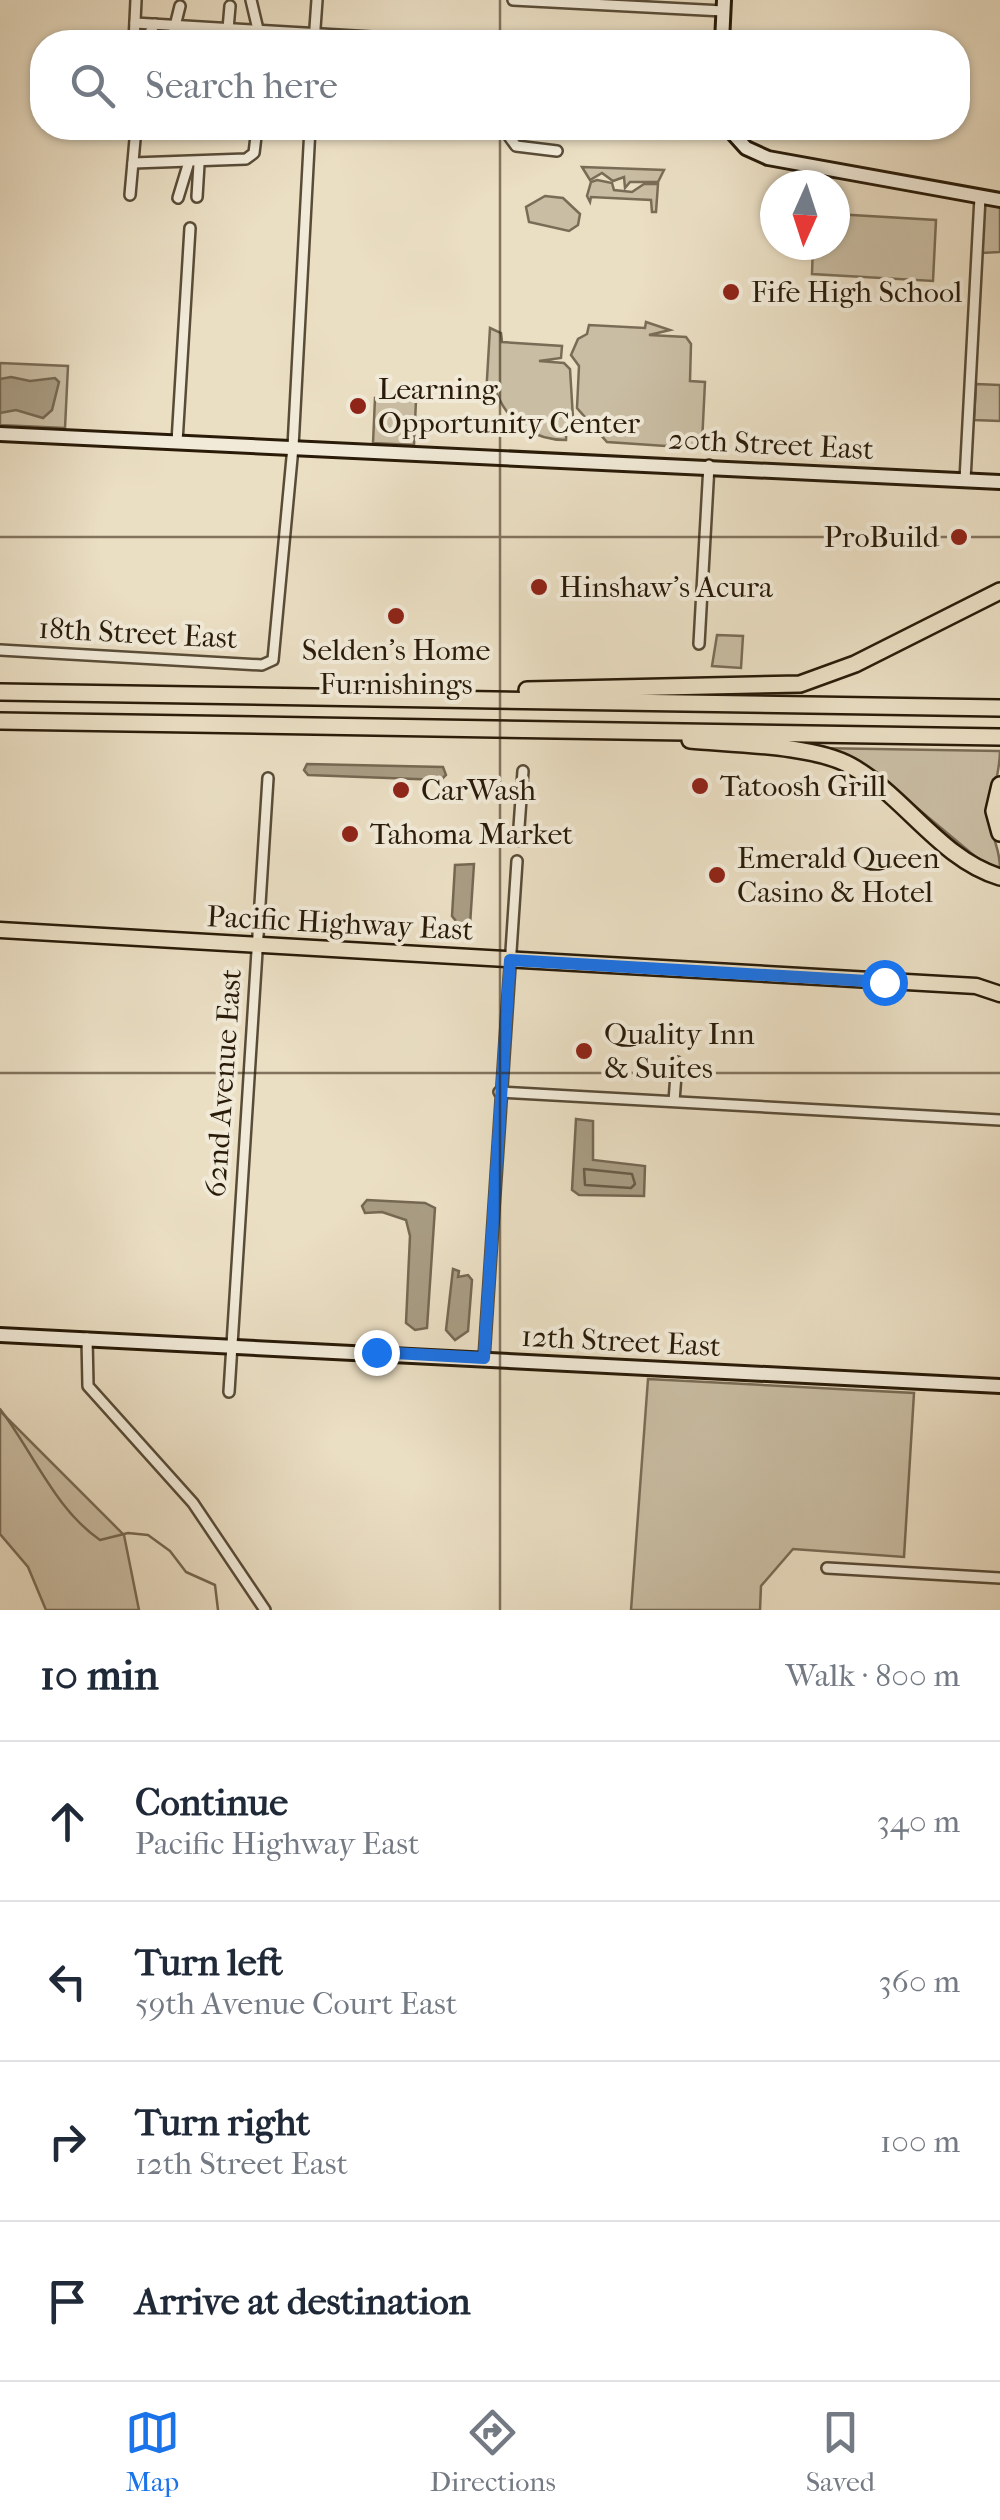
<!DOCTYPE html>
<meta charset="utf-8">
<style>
:root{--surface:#fff;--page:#f6f6f7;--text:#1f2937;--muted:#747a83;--line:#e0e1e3;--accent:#1a73e8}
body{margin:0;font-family:"IM FELL French Canon",serif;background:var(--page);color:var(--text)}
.compass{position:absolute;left:760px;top:170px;width:90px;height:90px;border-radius:50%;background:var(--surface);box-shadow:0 2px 8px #0004;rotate:183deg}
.stop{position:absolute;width:30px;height:30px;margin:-22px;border:8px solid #1a73e8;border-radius:50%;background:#fff}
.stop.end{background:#1a73e8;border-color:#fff;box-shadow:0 2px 10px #0008}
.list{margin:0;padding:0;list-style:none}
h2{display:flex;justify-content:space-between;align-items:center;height:130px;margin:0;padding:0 40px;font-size:42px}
h2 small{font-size:32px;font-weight:400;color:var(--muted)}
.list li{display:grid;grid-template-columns:65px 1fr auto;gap:30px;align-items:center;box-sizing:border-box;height:160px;padding:0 40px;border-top:2px solid var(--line)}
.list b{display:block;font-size:38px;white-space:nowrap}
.list p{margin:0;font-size:32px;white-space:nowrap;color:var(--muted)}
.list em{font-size:32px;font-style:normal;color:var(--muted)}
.icon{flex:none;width:55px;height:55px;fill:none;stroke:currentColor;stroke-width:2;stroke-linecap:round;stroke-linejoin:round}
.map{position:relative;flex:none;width:1000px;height:1610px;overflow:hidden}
.search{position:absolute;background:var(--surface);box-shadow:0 2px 8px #0004;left:30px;right:30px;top:30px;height:110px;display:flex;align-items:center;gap:25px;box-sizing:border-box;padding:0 35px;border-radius:40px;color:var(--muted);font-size:38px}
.sheet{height:770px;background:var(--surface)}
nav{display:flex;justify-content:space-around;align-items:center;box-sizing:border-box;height:140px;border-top:2px solid var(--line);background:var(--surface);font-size:28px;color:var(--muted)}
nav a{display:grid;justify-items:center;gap:5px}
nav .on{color:var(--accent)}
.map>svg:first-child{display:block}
</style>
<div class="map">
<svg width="1000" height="1610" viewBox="0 0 1000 1610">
<rect width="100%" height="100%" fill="#eadec3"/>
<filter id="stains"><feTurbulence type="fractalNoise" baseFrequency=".002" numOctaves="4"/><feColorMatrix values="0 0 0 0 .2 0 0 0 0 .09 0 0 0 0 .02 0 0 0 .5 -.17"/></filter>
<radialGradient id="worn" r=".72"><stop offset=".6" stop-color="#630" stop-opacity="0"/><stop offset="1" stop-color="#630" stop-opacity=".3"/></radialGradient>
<g fill="#c9bda3" stroke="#796c56" stroke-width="2.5">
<polygon points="582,167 664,170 658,182 630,182 625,188 624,177 613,181 602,173 590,180"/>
<polygon points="597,180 612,183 614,190 632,192 644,184 658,184 656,212 652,212 651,200 591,197 590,202 587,196 591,182"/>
<polygon points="545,196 563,198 580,214 578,225 569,231 529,222 526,207"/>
<polygon points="984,200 1000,204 1000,252 982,253"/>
<polygon points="835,214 936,220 933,281 812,274 813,245 835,245"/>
<polygon points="646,322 670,330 649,335 686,337 691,344 690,381 705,382 702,443 695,448 607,442 577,408 579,366 571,355 578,339 587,334 589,325 645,328"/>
<path d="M490 328 501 333 502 342 562 346 561 358 539 361 564 363 570 369 573 418H567L566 440C534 440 509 423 497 394L486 396Z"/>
<polygon points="0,363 68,366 65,428 0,425"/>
<polygon points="976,384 1000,385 1000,421 974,420"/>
<polygon points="375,398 416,400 414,445 373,443"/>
<polygon points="717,635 743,636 741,668 712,666"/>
<path d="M815 748 1000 751C1000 778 987 802 992 830 995 845 1000 851 1000 869L977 858 867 766Z"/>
<polygon points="648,1379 914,1393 904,1557 793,1549 761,1586 760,1610 631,1610"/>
<polygon points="0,1411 124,1535 139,1610 46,1610 28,1567 0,1534"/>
</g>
<g fill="#a89c83" stroke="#756852" stroke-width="2.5">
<polygon points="11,377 30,381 55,378 59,382 52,410 43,418 16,410 0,413 0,379"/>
<polygon points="307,764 443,767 446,775 441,780 308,775 304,770"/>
<polygon points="474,864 470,925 460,926 452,916 455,865"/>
<polygon points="576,1119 593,1121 593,1160 645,1166 644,1196 579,1195 572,1190"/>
<polygon points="367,1200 425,1203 435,1208 427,1328 415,1330 406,1323 410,1236 406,1220 382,1212 365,1213 362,1206"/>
<polygon points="453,1269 459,1271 458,1277 468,1275 472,1280 468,1331 455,1340 446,1330"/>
</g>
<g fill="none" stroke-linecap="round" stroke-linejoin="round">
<polygon stroke="#685c46" stroke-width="2.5" points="584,1169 632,1174 635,1184 631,1188 585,1185"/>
<path stroke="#756852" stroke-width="2.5" d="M0 1409C33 1452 55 1509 100 1540L128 1533 148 1535 170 1551 186 1572 215 1585 218 1610"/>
<g stroke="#594c37" stroke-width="14">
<g id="street">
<polyline points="251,0 261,42"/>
<polyline points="513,0 723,11"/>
<polyline points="135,23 457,42"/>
<polyline points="228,29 230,6"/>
<polyline points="112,38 134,40"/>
<polyline points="172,38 180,6"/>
<polyline points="452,39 486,41"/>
<polyline points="134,42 136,0"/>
<polyline points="144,42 155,24"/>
<polyline points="215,42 221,29"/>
<polyline points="314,42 317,0"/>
<polyline points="503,128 516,146 557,151"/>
<polyline points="133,163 246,159 254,153 257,128"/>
<polyline points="130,195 136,128"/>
<polyline points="197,197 199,164"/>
<polyline points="178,198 188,165"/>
<polyline points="177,442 190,228"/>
<polyline points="965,480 980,197"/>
<polyline points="699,644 709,465"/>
<polyline points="0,650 262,665 273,660 293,447 310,128"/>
<polyline points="518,841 523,771"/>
<polyline points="499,1092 1000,1120"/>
<polyline points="674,1101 677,1062"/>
<polyline points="87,1338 88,1386 193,1503 265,1610"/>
<polyline points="484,1358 517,861"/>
<polyline points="229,1392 268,778"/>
<polyline points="827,1568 1000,1578"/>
</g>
</g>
<g stroke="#291b08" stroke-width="18">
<g id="secondary">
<polyline points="722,42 724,0"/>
<polyline points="728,128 746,148 768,158 1000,200"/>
<polyline points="0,434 1000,482"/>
<polyline points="0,1335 1000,1386"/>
</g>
</g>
<g stroke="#291b08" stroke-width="19">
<polyline id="primary" points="0,930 976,986 1000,994"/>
</g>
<g stroke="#291b08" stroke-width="20">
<g id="highway">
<polyline points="527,690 800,684 855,664 1000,591"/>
<polyline points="0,692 1000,708"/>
<polyline points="0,721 1000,737"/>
<path d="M690 740C733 744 815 745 851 766 905 796 940 859 1000 877"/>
<polyline points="1000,785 994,811 1000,833"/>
</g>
</g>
<use href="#street" stroke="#f1ead8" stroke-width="9"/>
<use href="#secondary" stroke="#f1ead8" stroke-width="12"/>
<use href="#primary" stroke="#eadec3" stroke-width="14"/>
<use href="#highway" stroke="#eadec3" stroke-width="15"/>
</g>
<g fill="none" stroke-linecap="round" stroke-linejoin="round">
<polyline stroke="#1a73e8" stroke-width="12" points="376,1352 484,1358 510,960 884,982"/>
</g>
<path fill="none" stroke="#291b08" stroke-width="2.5" stroke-opacity="0.55" d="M500 0V42M500 128V1610M0 537H1000M0 1073H1000"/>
<g fill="#8f2418" stroke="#f1ead8" stroke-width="4">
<circle cx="731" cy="292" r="10"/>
<circle cx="358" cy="406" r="10"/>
<circle cx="959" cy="537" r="10"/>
<circle cx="539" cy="587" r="10"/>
<circle cx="396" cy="616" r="10"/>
<circle cx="700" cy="786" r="10"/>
<circle cx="401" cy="790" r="10"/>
<circle cx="350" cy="834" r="10"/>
<circle cx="717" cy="875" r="10"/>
<circle cx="584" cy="1051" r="10"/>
</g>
<g text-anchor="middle" stroke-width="8" stroke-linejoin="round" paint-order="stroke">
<g font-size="30" fill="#291b08" stroke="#f1ead8" text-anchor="start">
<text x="751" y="302">Fife High School</text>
<text x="378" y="399">Learning<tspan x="378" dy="34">Opportunity Center</tspan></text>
<text x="939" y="547" text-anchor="end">ProBuild</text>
<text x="559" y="597">Hinshaw's Acura</text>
<text x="396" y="660" text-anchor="middle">Selden's Home<tspan x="396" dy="34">Furnishings</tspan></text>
<text x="720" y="796">Tatoosh Grill</text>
<text x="421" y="800">CarWash</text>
<text x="370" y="844">Tahoma Market</text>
<text x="737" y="868">Emerald Queen<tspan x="737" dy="34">Casino &amp; Hotel</tspan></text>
<text x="604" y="1044">Quality Inn<tspan x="604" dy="34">&amp; Suites</tspan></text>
</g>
<g font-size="30" fill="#291b08" stroke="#f1ead8">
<text transform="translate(771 444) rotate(3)" y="10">20th Street East</text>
<text transform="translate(138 633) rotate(3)" y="10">18th Street East</text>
<text transform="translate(340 923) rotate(3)" y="10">Pacific Highway East</text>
<text transform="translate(223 1083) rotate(-86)" y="10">62nd Avenue East</text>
<text transform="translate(621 1341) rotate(3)" y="10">12th Street East</text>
</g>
</g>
<rect width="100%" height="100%" filter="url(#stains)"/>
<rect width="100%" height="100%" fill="url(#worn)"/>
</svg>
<svg class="compass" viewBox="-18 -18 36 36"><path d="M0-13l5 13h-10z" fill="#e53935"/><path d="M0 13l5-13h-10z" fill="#747a83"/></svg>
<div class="stop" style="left:884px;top:982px"></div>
<div class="stop end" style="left:376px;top:1352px"></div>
<div class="search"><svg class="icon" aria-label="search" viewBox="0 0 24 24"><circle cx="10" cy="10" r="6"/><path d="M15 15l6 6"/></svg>Search here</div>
</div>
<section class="sheet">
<h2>10 min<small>Walk · 800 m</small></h2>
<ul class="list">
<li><svg class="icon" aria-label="ahead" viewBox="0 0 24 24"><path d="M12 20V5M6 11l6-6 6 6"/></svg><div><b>Continue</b><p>Pacific Highway East</p></div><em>340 m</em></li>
<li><svg class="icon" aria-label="left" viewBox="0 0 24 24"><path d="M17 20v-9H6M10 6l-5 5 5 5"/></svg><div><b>Turn left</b><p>59th Avenue Court East</p></div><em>360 m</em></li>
<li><svg class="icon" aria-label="right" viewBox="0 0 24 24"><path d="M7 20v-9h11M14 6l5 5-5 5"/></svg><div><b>Turn right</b><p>12th Street East</p></div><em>100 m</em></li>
<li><svg class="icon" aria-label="arrive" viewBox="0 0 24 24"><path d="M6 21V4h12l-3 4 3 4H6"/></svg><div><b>Arrive at destination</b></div></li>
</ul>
</section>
<nav>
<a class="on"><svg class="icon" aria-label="map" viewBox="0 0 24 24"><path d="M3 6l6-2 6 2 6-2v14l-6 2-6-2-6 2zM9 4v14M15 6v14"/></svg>Map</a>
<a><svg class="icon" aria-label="directions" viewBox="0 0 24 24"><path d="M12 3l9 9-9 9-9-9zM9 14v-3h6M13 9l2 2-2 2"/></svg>Directions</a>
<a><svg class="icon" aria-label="saved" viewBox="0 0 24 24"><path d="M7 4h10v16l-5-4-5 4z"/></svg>Saved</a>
</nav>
